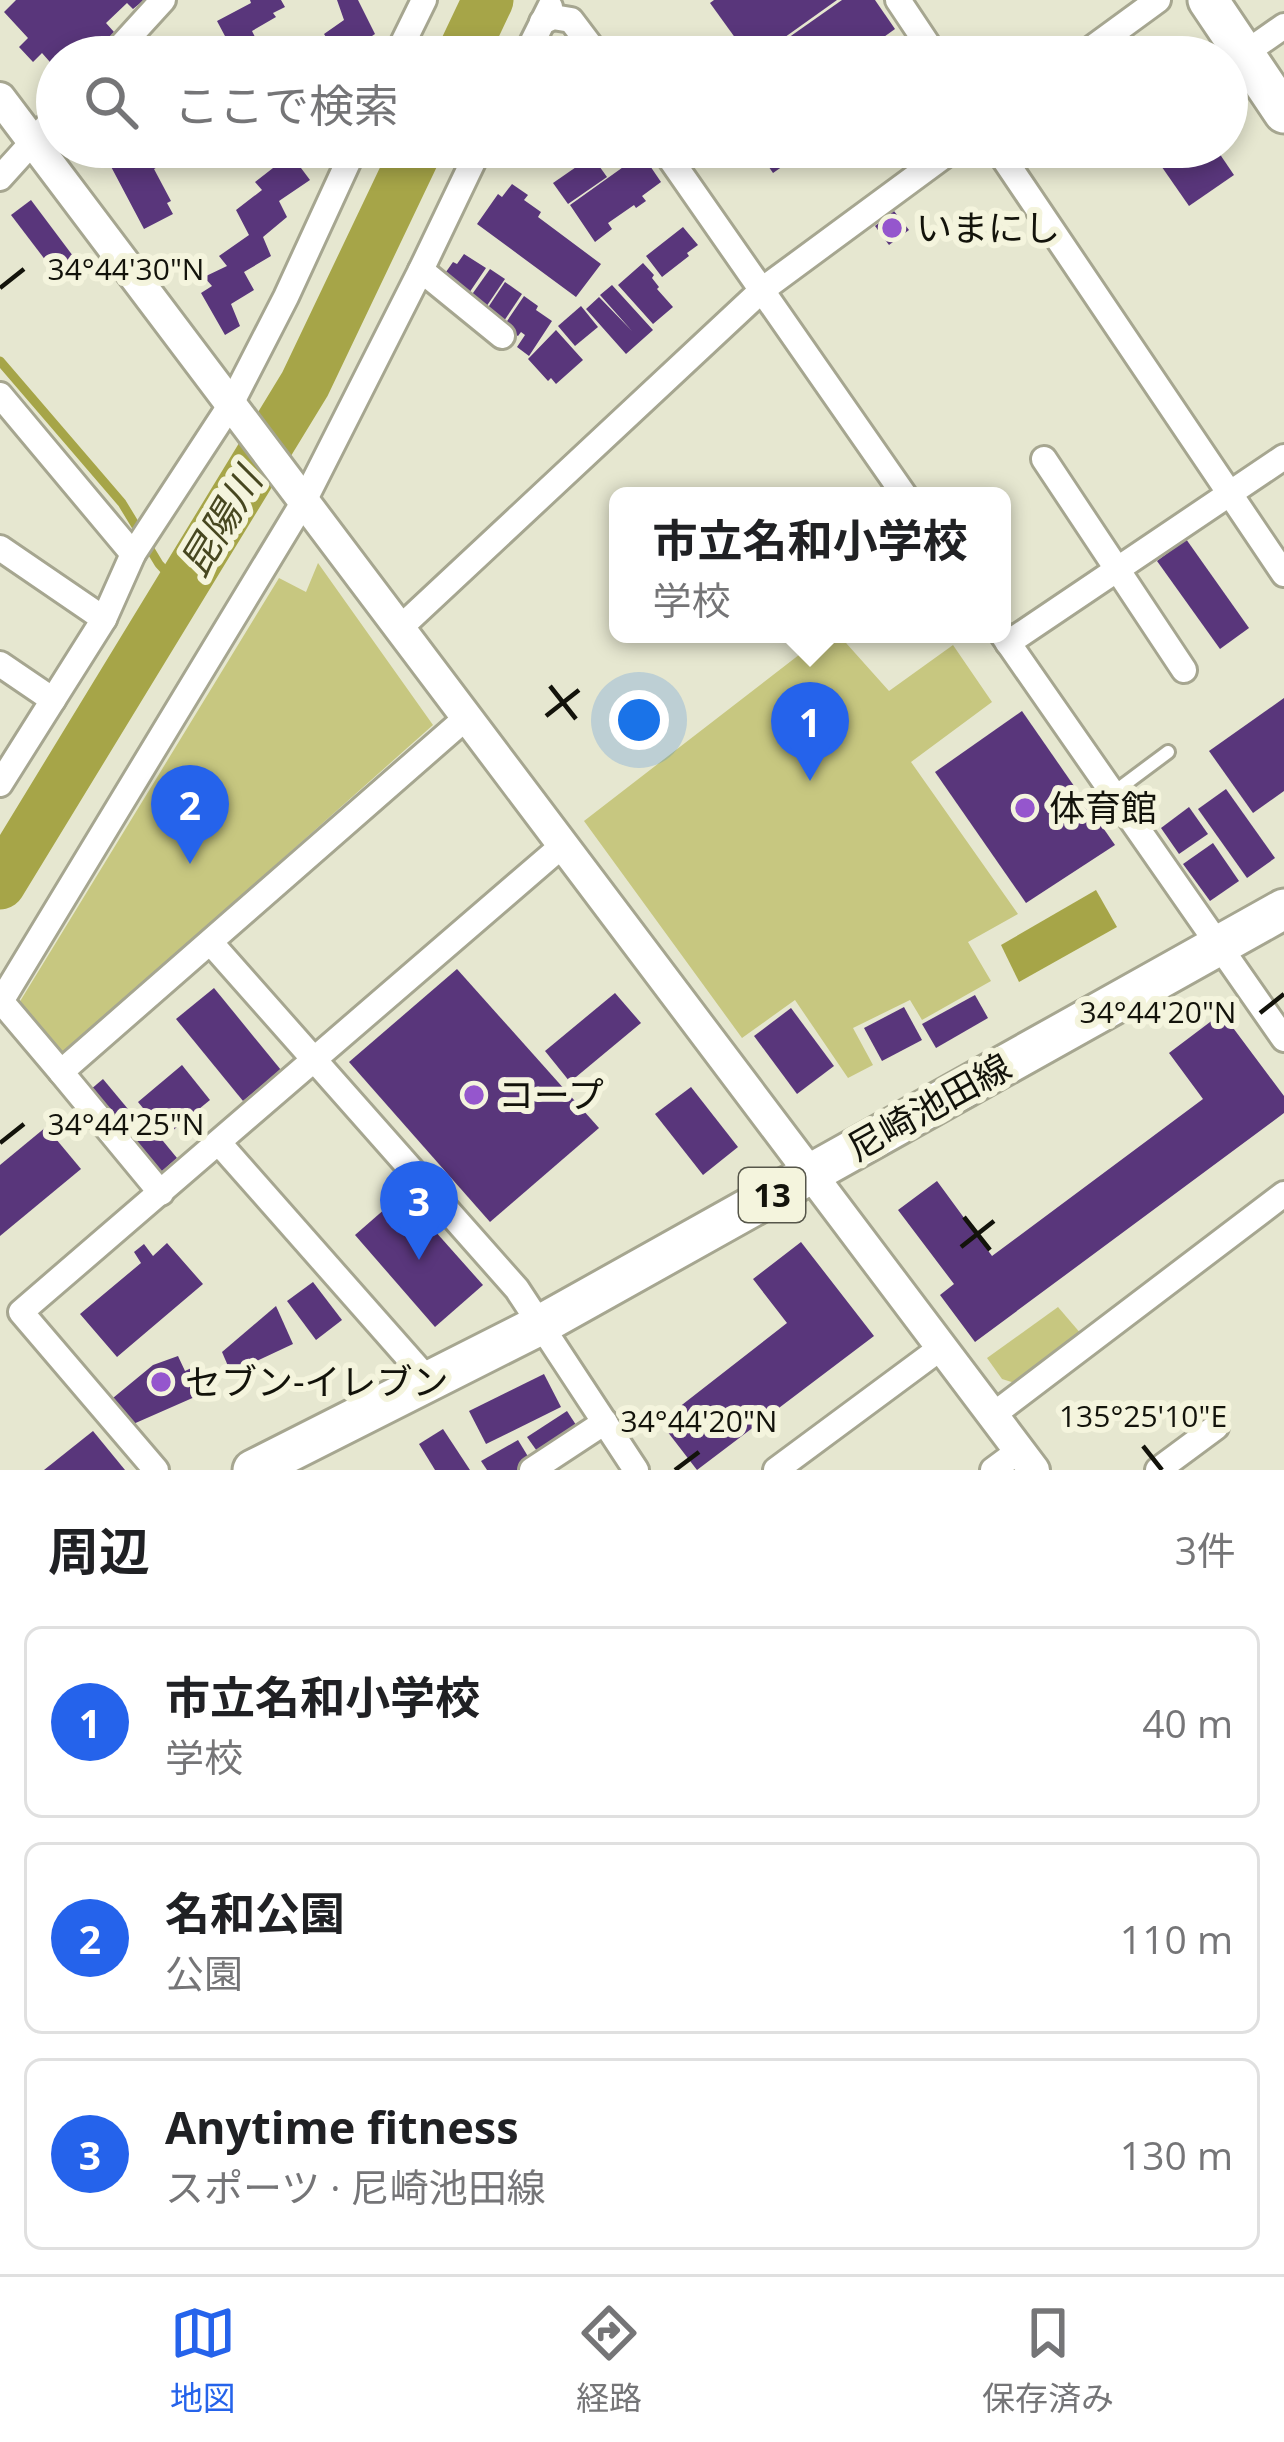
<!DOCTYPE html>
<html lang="ja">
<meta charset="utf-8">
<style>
:root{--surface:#fff;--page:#f2f2f2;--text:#202124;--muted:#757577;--line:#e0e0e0;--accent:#2563eb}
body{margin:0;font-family:"Open Sans","Noto Sans JP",sans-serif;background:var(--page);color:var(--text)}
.you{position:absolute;left:639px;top:720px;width:42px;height:42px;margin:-30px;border:9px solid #fff;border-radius:50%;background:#1a73e8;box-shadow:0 0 0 18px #1a73e833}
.badge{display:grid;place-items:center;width:78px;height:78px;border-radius:50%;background:var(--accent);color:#fff;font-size:39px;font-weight:700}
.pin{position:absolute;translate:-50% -99px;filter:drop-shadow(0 3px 6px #0008)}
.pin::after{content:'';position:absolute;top:63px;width:42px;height:36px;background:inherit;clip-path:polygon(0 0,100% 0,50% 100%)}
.popup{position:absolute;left:609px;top:487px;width:402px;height:156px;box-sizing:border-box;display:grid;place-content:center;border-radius:18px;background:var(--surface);filter:drop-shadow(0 3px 9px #0005);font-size:39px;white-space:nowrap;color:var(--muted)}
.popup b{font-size:45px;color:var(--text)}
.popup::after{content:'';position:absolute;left:50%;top:100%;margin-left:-24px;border:24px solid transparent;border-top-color:var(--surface)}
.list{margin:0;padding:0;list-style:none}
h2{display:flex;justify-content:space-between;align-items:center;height:156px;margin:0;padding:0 48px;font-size:51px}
h2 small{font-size:39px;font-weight:400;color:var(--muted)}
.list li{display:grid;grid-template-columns:78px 1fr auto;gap:36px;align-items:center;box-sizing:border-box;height:192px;margin:0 24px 24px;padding:0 24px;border:3px solid var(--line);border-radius:18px}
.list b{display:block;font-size:45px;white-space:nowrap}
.list p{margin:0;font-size:39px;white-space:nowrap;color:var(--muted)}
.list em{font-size:39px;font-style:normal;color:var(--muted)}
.icon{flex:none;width:66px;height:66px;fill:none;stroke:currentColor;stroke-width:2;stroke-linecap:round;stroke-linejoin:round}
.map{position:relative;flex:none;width:1284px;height:1470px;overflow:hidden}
.search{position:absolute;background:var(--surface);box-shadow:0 6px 18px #0003;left:36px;right:36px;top:36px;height:132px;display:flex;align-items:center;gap:30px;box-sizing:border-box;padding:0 42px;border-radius:66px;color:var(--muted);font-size:45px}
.sheet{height:804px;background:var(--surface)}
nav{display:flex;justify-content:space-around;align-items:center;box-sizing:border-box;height:168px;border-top:3px solid var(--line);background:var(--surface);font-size:33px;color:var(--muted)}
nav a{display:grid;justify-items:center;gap:6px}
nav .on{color:var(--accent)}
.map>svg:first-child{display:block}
</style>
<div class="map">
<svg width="1284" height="1470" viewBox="0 0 1284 1470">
<rect width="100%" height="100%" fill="#e6e7d0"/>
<g fill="#c7c780">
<polygon points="318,563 433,725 62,1055 19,1003 279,578 306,592"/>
<polygon points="826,634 838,634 889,691 953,645 992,702 911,762 1018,914 968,942 991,981 922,1020 910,1000 853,1028 873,1065 848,1078 795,1000 742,1038 584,821"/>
<polygon points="1058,1307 1082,1335 1018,1384 1002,1379 987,1358"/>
</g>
<polygon fill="#a6a548" points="1096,890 1117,927 1019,982 1001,945"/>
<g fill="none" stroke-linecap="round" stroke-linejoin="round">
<polyline stroke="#a6a548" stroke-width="9" points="0,361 122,503 159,564 182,589"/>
<g stroke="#a6a548" stroke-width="51">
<polyline points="461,57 488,0"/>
<polyline points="0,884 305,384 418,147"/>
</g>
</g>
<g fill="#59367b">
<polygon points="16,0 144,0 133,9 127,3 106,23 114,32 92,57 57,57 57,70 42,53 33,62 19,47 28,38 4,12"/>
<polygon points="250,0 281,0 285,7 273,13 276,17 252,31 258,43 247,48 249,53 241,57 189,57 226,38 217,21 251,3"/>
<polygon points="337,0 358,0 375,34 348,52 352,57 318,57 332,47 324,34 344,20"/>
<polygon points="714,0 837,0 757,57 749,57 710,3"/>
<polygon points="842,0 875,0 895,29 856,57 761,57"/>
<polygon points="89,147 182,147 171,153 173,158 154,169 171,201 167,203 173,214 144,229 107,159 98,164"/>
<polygon points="276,147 323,147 298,164 310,180 279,201 287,217 263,237 271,256 244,272 254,290 231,304 240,326 225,335 201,293 212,286 204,277 227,266 219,256 249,235 236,210 262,190 255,182 282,161"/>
<polygon points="755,147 785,147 777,153 786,164 773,173"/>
<polygon points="1148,147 1215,147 1234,175 1189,206"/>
<polygon points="592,156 607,177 568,204 553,183"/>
<polygon points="644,157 661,182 642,196 646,201 636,208 634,205 608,223 612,229 595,242 570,205 626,165 628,168"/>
<polygon points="512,184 528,195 524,200 541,212 538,217 601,264 576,297 477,224 498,194 502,197"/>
<polygon points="31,200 79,264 59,278 11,215"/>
<polygon points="894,211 909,230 889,245 875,226"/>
<polygon points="683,227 698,245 687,253 689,256 662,277 646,256"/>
<polygon points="464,254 486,268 465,299 441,279 453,262 457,264"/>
<polygon points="643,263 654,275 652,278 659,287 657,289 673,307 653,324 618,285"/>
<polygon points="490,269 505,279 484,310 468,300"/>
<polygon points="505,282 522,294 502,324 485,312"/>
<polygon points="612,285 653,330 626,354 586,309 599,297 632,331 600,295"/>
<polygon points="524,296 538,306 536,310 552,321 529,356 517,347 525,335 521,332 518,336 503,327"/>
<polygon points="581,306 598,327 575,346 558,326"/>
<polygon points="556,330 583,360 556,384 551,378 548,381 528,359"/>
<polygon points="1186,539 1249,628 1220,649 1157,561"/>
<polygon points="1284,698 1284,791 1253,813 1209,751"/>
<polygon points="1022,711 1115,845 1026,903 935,772"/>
<polygon points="1226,789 1275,858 1247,878 1198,809"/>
<polygon points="1189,807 1208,834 1179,854 1161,828"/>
<polygon points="1213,843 1239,881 1210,901 1183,864"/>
<polygon points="457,969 599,1128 490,1222 349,1062"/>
<polygon points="214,988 281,1070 243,1101 176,1019"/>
<polygon points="615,993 641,1023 570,1082 545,1051"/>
<polygon points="975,995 988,1018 936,1048 922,1024"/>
<polygon points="904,1007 922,1040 882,1061 864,1028"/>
<polygon points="791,1008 834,1066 797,1094 754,1036"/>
<polygon points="1222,1013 1284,1096 1284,1113 975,1342 940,1295 954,1284 898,1210 937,1181 992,1256 1203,1099 1169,1053"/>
<polygon points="182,1065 210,1100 166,1136 138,1102"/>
<polygon points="103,1079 138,1121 125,1132 90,1090"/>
<polygon points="691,1087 738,1147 703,1175 655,1114"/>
<polygon points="149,1124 177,1158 161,1172 133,1138"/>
<polygon points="46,1127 81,1169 0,1236 0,1165"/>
<polygon points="402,1194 483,1285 435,1327 355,1235"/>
<polygon points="801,1242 874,1336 697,1470 660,1422 787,1323 753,1279"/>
<polygon points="167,1243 203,1284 117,1357 80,1314 141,1263 134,1252 144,1244 153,1256"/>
<polygon points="313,1282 342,1320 316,1340 287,1301"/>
<polygon points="276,1306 293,1344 231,1373 222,1352"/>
<polygon points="178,1356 185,1371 202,1363 212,1385 195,1393 197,1396 131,1425 113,1398 153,1365"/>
<polygon points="544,1374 561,1407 486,1444 469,1411"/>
<polygon points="567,1411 578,1428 539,1454 527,1437"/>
<polygon points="443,1429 470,1470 435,1470 419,1444"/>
<polygon points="93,1431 125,1470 44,1470"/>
<polygon points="518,1440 532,1463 519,1470 487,1470 481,1461"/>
</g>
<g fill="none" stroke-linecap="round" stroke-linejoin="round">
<g stroke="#a6a690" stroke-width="18">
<polyline id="service" points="1113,793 1168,752"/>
</g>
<g stroke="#a6a690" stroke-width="30">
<g id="minor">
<polyline points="898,0 936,57"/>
<polyline points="542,22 553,17 571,20 599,57"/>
<polyline points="1244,54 1284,26"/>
<polyline points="111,57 163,0"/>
<polyline points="396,57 424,0"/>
<polyline points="525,57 550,7"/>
<polyline points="1080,57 1158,0"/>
<polyline points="662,147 905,496"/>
<polyline points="996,147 1284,574"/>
<polyline points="0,178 57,115"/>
<polyline points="421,270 502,336"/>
<polyline points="0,395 133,554"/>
<polyline points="1044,459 1184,670"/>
<polyline points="0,548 104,619"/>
<polyline points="400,628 762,290 956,147"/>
<polyline points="1002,634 1284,1039"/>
<polyline points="1008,643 1284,457"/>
<polyline points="0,664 53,700"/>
<polyline points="0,784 104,619 133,554 231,404 286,297 355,147"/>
<polyline points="211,943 517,1289 636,1470"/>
<polyline points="1,1001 61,1072"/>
<polyline points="0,1003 304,501 421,270 480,147"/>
<polyline points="219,1143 429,1381"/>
<polyline points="161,1193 61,1072 467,717"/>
<polyline points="993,1415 1284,1194"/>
<polyline points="156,1470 21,1312 563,845"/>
<polyline points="532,1470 605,1422"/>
<polyline points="776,1470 942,1347"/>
<polyline points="993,1470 1020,1450"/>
<polyline points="1158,1470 1216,1427"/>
</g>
</g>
<g stroke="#a6a690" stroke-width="36">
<polyline id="tertiary" points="0,98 1034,1470"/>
</g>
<g stroke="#a6a690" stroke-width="45">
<g id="primary">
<polyline points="1208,0 1284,113"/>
<polyline points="253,1470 542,1324 1284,909"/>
</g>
</g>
<use href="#service" stroke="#fff" stroke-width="12"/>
<use href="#minor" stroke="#fff" stroke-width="24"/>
<use href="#tertiary" stroke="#fff" stroke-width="30"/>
<use href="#primary" stroke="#fff" stroke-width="39"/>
</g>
<path fill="none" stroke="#13130b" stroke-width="4.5" d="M0 288 24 269M550 686 576 719M546 716 579 690M1260 1013 1284 994M0 1143 24 1124M964 1217 990 1250M961 1247 994 1221M1143 1446 1162 1470M675 1470 699 1452"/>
<g fill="#9556cd" stroke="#f4f4dd" stroke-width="4.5">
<circle cx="892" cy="228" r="12"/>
<circle cx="1025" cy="808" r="12"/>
<circle cx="474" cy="1095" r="12"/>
<circle cx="161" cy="1382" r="12"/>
</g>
<g text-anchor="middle" stroke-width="12" stroke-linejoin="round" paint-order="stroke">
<rect fill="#f4f4dd" stroke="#56564a" stroke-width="3" x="739" y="1168" width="66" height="54" rx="9"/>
<g font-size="33" font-weight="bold" fill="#13130b">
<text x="772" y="1207">13</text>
</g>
<g font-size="36" fill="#13130b" stroke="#f4f4dd" text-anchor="start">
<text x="916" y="241">いまにし</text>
<text x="1049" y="821">体育館</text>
<text x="498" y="1108">コープ</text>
<text x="185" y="1395">セブン-イレブン</text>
</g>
<g font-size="36" fill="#13130b" stroke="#f4f4dd">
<text transform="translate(929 1107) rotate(-29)" y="13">尼崎池田線</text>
</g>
<g font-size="39" font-style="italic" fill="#474720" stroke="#f4f4dd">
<text transform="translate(221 522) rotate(-59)" y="14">昆陽川</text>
</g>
</g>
<g font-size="30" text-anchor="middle" fill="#13130b" stroke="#f4f4dd" stroke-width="12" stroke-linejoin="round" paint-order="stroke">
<text x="126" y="280">34°44'30"N</text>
<text x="1158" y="1023">34°44'20"N</text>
<text x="126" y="1135">34°44'25"N</text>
<text x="1143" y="1427">135°25'10"E</text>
<text x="699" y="1432">34°44'20"N</text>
</g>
</svg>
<div class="you"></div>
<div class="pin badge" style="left:810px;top:781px">1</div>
<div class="popup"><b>市立名和小学校</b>学校</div>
<div class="pin badge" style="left:190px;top:864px">2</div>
<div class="pin badge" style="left:419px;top:1260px">3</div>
<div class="search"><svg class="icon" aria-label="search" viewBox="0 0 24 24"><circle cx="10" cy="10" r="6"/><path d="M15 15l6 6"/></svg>ここで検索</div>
</div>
<section class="sheet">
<h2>周辺<small>3件</small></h2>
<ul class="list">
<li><span class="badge">1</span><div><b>市立名和小学校</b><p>学校</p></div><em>40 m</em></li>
<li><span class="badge">2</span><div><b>名和公園</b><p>公園</p></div><em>110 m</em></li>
<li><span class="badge">3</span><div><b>Anytime fitness</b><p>スポーツ · 尼崎池田線</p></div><em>130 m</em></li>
</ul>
</section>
<nav>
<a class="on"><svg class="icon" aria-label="map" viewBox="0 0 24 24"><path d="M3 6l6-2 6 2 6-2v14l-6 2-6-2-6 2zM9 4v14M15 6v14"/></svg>地図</a>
<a><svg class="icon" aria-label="directions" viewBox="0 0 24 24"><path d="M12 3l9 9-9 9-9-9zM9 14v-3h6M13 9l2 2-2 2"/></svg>経路</a>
<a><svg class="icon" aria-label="saved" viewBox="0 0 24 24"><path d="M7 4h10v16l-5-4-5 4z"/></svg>保存済み</a>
</nav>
